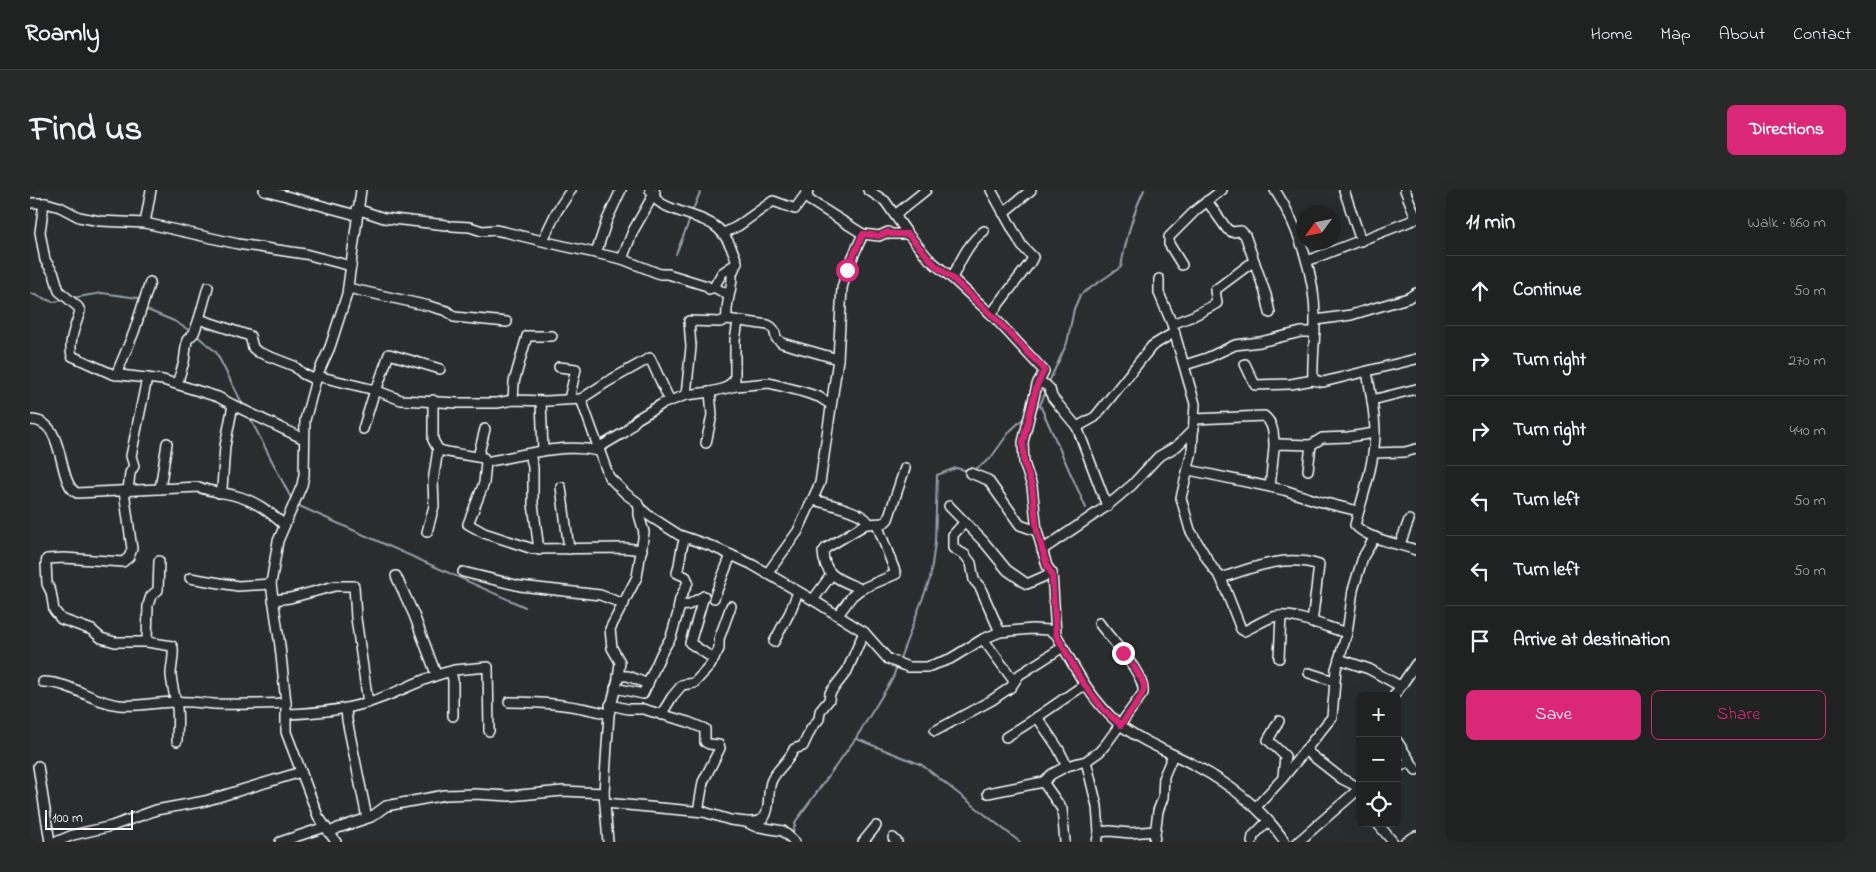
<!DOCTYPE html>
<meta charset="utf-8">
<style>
:root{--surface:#202222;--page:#282a2a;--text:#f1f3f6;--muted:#a2a4a5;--line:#3d3f40;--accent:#db2777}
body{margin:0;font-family:"Indie Flower",sans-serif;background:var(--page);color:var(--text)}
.controls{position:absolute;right:15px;bottom:15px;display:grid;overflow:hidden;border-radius:8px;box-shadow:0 5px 20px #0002}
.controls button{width:45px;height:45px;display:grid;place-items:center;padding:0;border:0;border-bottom:1px solid var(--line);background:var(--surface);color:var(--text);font:25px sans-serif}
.compass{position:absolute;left:1266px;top:15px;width:45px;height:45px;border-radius:50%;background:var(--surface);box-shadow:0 5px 20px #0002;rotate:237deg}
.scale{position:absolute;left:15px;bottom:12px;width:88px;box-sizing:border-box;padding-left:5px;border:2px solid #fff;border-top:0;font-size:14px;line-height:18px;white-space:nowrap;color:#fff;-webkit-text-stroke:4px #2a2d2e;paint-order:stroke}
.stop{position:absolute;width:15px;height:15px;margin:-11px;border:4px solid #db2777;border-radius:50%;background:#fff}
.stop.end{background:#db2777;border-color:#fff;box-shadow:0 1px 5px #0008}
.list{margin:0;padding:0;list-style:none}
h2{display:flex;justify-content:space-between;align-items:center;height:65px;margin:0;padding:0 20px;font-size:21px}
h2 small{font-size:16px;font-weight:400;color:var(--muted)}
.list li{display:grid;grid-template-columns:32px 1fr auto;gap:15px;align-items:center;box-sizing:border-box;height:70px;padding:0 20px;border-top:1px solid var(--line)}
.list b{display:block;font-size:19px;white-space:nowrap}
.list em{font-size:16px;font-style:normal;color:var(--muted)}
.actions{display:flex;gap:10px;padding:15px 20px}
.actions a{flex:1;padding:11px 0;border:1px solid var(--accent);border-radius:8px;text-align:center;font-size:18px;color:var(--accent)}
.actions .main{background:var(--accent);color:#fff}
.icon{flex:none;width:28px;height:28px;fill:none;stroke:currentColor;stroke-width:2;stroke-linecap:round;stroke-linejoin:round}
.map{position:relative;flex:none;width:1386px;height:652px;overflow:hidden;border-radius:8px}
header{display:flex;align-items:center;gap:30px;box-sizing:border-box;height:70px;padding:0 25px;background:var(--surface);border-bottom:1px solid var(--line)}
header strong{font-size:24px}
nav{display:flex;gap:28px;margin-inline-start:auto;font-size:18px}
.intro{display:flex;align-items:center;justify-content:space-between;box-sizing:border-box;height:120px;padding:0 30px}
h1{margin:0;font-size:35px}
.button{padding:12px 22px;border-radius:8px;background:var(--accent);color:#fff;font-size:18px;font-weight:700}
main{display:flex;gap:30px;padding:0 30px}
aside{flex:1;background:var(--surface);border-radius:8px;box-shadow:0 5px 20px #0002}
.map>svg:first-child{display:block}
</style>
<header>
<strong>Roamly</strong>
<nav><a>Home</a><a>Map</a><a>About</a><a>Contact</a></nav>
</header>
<div class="intro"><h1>Find us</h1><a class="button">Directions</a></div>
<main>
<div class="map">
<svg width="1386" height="652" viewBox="0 0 1386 652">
<rect width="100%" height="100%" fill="#2a2d2e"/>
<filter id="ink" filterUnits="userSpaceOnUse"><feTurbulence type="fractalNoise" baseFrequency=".02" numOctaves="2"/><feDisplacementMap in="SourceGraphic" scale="10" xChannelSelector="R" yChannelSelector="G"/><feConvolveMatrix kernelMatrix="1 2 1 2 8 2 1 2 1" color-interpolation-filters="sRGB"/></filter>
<g filter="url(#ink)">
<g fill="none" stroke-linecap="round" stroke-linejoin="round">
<g stroke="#95a0aa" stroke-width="2">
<polyline points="662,22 671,0"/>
<polyline points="646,64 660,29"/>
<polyline points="0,103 23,112 35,110"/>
<polyline points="42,108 72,103 108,108 109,111"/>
<polyline points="115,119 144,131 162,142"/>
<polyline points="166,145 186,162 214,217"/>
<path d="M1018 194 1037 153 1044 119 1050 105 1091 77C1096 49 1102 25 1114 0"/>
<polyline points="1010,215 1056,318"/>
<polyline points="1004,220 1010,215 1017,199"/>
<polyline points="220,228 262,310"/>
<polyline points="943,281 960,269 980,241 996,226"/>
<polyline points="267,315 495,417"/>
<polyline points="869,471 900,389 905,353 907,285 926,278 939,281"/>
<polyline points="827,549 892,575 990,652"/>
<polyline points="762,645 766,631 826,548 863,488 867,475"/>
</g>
<g stroke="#fff" stroke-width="12">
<g id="minor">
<polyline points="234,0 326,25"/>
<path d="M620 0C624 3 624 6 626 9 630 14 638 17 643 19 681 33 693 31 707 72L702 84C703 98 695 113 697 129"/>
<polyline points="838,0 855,11 878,44 899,69 922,88 961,124 1014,181 1007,195 993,252 994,273 1002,296 1007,341 1017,376 1022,383 1026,444"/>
<path d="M1245 0C1269 37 1286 88 1285 132 1285 151 1282 171 1283 190L1293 192 1386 169"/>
<polyline points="1314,0 1331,51"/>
<polyline points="1375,0 1386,28"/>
<polyline points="777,5 779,10 833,44 849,46 858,42 860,44 878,44"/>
<polyline points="1177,11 1197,39 1202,42 1211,41 1215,45 1236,105 1240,123"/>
<polyline points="0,13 16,13 30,17 49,27 70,31 115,33 208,54 275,64 321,76"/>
<path d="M14 13 10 42 15 70 24 84 29 101 48 117 50 121C46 136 38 150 42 166L82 184 133 190 188 207 203 215 195 256 192 298 189 303"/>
<polyline points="327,19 354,28 416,35"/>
<polyline points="973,23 1001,0"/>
<polyline points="865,25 896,0"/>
<polyline points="115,33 121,0"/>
<polyline points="422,36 440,37 452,41 465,40 475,42 529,55 592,69 630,84 638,84 677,96 679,99 684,97 698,105"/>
<polyline points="694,43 708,36 743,11 765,19 778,1"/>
<polyline points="513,50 527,21 541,0"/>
<polyline points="566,63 577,30 591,0"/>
<polyline points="592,69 603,41 625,2"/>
<polyline points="1277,71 1386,29"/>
<polyline points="1152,75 1139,54 1139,47 1166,20 1192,0"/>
<path d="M922 88C931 70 938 53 954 41"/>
<path d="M1129 89V103L1142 134 1165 214 1162 261 1151 308 1160 340 1182 377 1191 388 1211 439 1214 441C1224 437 1233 430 1243 427 1261 421 1298 438 1317 443"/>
<polyline points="684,97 692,83 707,73"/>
<polyline points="318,98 399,116 417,121 424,127 477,132"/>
<polyline points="961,124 1000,73 1003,67 992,56 961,0"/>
<polyline points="169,129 220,146 223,158 228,162 264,176 273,184 286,190"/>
<polyline points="1286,130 1321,125 1378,108 1386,103"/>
<polyline points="1142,134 1163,126 1184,115 1187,113 1185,100 1224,71"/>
<polyline points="1215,174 1225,195 1261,194 1283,190"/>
<polyline points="1155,175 1177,168 1205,155 1230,152 1271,142 1285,142"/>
<polyline points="529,177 546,179 539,209"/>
<path d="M1337 182C1341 203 1345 223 1345 244 1344 275 1333 305 1325 335 1339 350 1367 353 1386 360"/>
<polyline points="86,185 104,142 120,92"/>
<polyline points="287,186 300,157 317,104 331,0"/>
<polyline points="1008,192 1016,195 1020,199 1022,207 1047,237 1077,316"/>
<polyline points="147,194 154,172 157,150 164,143 169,129 178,97"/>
<polyline points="696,197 705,190 705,150 708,132"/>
<polyline points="346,201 359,164 410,179"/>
<path d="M656 205 661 157 659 131 690 132 697 129 738 135C744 138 745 141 746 148L752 153 808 169"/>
<polyline points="551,209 577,192 620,168 639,209"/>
<polyline points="483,210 484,192 497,146 522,146"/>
<polyline points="1342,210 1386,199"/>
<polyline points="511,211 513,261"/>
<polyline points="203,215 274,249"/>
<path d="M1164 229 1234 226C1244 233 1244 247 1244 258"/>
<path d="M0 230C37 229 26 293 47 303L169 297C180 302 192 302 203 305 224 310 239 321 254 335"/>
<polyline points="1047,237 1065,227 1122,156 1145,142"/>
<polyline points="333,239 345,200"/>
<polyline points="676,253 682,225 680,202"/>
<polyline points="568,258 595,242 607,229 632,214 656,205 680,202 706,196 739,193 770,201 789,207 800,214"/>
<path d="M408 259C414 263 444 266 454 268L456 272C493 265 532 253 569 261"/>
<polyline points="1343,263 1375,262 1386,259"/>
<polyline points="500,264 503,277 503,314 509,360"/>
<polyline points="448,267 455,239"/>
<polyline points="456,272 454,293 438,334 454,343 503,359 595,358 612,360"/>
<polyline points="1159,280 1254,300 1288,311 1328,321"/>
<polyline points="1278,280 1281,255"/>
<polyline points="940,283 958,290 990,335 1007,341"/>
<polyline points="531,297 539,359"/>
<polyline points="1240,297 1244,258 1248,254 1281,255 1292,248 1318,247 1345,243"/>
<polyline points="130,299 137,253"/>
<path d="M94 301 102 359 99 367 93 372 34 368 17 369 16 373 17 394 21 402 24 420 31 429 62 440 71 448 85 452H117L142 456 143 458C144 468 141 476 141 485 142 495 144 503 146 512 149 524 147 539 147 551"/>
<polyline points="98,301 100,283 104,276 101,266 117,188"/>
<path d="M783 310C795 313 832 321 838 332L836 334"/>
<polyline points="919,316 954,352 977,380 997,394 1022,383"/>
<polyline points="934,333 923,345 923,358 935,365 941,373 944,390 950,397 970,442"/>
<polyline points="397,342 404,316 403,292 408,259 403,250 403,210"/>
<polyline points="1370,354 1379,330"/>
<polyline points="1012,360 1077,316 1102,295 1128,267 1147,256 1164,239"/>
<polyline points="433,382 490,396 570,405 594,414"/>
<polyline points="737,384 768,341 790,293 808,169 812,98 817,80 833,44"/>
<polyline points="366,386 384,425 406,484"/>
<polyline points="160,388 208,396 241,394"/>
<path d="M1191 388C1224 377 1255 364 1289 375L1282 433"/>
<path d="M831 399C811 390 794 387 793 362L796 358 836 334 854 333 858 329 875 278"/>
<polyline points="674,406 660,453 684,469"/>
<polyline points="684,408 701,365"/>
<polyline points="243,410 260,408 305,396 324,396 326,428 338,513"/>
<polyline points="783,410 801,385"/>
<path d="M648 420 650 409 658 392 656 387 647 383C651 371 650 359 655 348"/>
<polyline points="808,425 822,406 831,399 866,384 847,334"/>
<polyline points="953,449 984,491"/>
<polyline points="117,452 118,415 121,406 128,400 129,371"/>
<polyline points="744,452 760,422 768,402"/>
<polyline points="1249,468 1251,426"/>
<polyline points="1309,469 1339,479 1370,496"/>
<polyline points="1279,483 1304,491"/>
<polyline points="588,486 598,486 618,494"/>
<path d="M13 492C41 492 61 512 89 515 108 517 126 512 146 512 158 511 171 513 184 514 208 515 232 514 256 513"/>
<polyline points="585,498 613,504 632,462 641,447 650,416 658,415 674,406"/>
<polyline points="1364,506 1386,474"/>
<path d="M479 512C516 512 543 515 579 524"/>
<polyline points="580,515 598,519 613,519 658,532 675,539 675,552 679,554 689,555 690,558 673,592 669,616 669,619 674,622"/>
<polyline points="316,519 317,530 337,628"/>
<path d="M257 524C284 523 311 521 336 513 366 505 392 487 422 481"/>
<polyline points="631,525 642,507 652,495 664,493 680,476 689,459 689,449 701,416"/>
<polyline points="423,526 423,490 421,482 424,480 458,477 459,541"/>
<polyline points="1007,527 1028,558 1037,576"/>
<polyline points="1249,531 1238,550 1255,566 1253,587"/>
<polyline points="905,541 962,510 981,497 989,485 1033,457"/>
<polyline points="976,547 1000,532 1054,495"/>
<polyline points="1367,551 1386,580"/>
<polyline points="1275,560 1312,589 1330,598"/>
<polyline points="1056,571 1067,616 1069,642 1067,652"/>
<polyline points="8,576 20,652"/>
<polyline points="1367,578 1379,572"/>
<polyline points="1013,592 1032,619 1035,652"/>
<path d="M958 603 1013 592 1022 584 1037 576 1056 571 1069 562 1076 554 1113 503C1116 484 1080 449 1069 433"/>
<polyline points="575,613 674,622 700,630 716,632 724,636 753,641 765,652"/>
<polyline points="1226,617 1252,589 1302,527 1306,479 1317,443 1323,400 1333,367 1345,347"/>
<path d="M716 632C746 634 735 611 741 592 746 579 759 572 764 559L773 556 781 539 789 529 790 521 799 510 800 503 817 481 834 442"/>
<polyline points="1347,633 1363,652"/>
<polyline points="1069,642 1080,641 1100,643 1125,641"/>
<polyline points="299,643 308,638 341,627 356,616 415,605 445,604 479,606 533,601 574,603"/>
<polyline points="863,648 867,652"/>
<polyline points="26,652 43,645 82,636 126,620 175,611 271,582"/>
<polyline points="250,652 295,637"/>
<path d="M306 652 288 626 256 542V513L250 456 241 394 248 351 272 295 274 285 275 230 287 186 345 200 371 210 428 213H467L483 210 516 211 551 209 579 287 596 304 607 312 609 317 618 325 649 345 681 356 721 374 783 410 834 442 858 469 878 477H897L920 469 953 449 970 442 1002 439 1019 440 1026 444C1044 477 1060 509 1089 534 1112 552 1140 562 1166 576 1201 595 1233 619 1255 652"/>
<polyline points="578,652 574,603 579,524 588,489 590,472 582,458 580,439 607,387 614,342 609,325 609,317"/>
<polyline points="833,652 846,636"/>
<polyline points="1124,652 1128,621 1133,608 1134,586 1143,565"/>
<polyline points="1222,652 1223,646 1238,631"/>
<polyline points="1268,652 1330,598"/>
<polyline points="1375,652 1386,646"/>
</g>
</g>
<use href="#minor" stroke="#2a2d2e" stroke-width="9"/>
</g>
</g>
<g fill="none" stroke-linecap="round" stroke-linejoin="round" filter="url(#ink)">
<path stroke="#db2777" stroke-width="6" d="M817 80 833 44 849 46 858 42 860 44H878L905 75 922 88 961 124 1013 178 1014 181 1007 195 993 252 994 272 1002 296 1007 341 1017 376 1022 384 1026 444 1051 490 1073 519 1091 535C1096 526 1115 506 1114 497 1113 486 1099 472 1093 463"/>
</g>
</svg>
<div class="controls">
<button>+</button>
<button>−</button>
<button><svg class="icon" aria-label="locate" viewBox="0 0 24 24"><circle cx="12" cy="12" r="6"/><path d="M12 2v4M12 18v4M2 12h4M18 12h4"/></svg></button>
</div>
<svg class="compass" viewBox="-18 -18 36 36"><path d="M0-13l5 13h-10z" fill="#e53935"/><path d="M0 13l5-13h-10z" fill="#a2a4a5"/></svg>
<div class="scale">100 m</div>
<div class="stop" style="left:817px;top:80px"></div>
<div class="stop end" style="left:1093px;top:463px"></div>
</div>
<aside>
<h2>11 min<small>Walk · 860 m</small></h2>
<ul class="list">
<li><svg class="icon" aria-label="ahead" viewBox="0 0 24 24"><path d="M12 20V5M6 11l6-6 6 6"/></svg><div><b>Continue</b></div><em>50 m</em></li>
<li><svg class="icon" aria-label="right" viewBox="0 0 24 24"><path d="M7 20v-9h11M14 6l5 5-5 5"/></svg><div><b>Turn right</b></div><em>270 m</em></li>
<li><svg class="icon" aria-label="right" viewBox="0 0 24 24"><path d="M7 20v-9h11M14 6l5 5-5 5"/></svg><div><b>Turn right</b></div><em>440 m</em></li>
<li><svg class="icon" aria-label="left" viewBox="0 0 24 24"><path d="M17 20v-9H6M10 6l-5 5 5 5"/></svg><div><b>Turn left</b></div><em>50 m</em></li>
<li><svg class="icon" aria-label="left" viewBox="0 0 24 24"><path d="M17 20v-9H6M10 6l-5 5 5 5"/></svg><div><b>Turn left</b></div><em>50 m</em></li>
<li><svg class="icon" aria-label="arrive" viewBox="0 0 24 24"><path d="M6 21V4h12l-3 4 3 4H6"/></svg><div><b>Arrive at destination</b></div></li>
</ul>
<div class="actions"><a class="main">Save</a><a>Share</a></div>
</aside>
</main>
